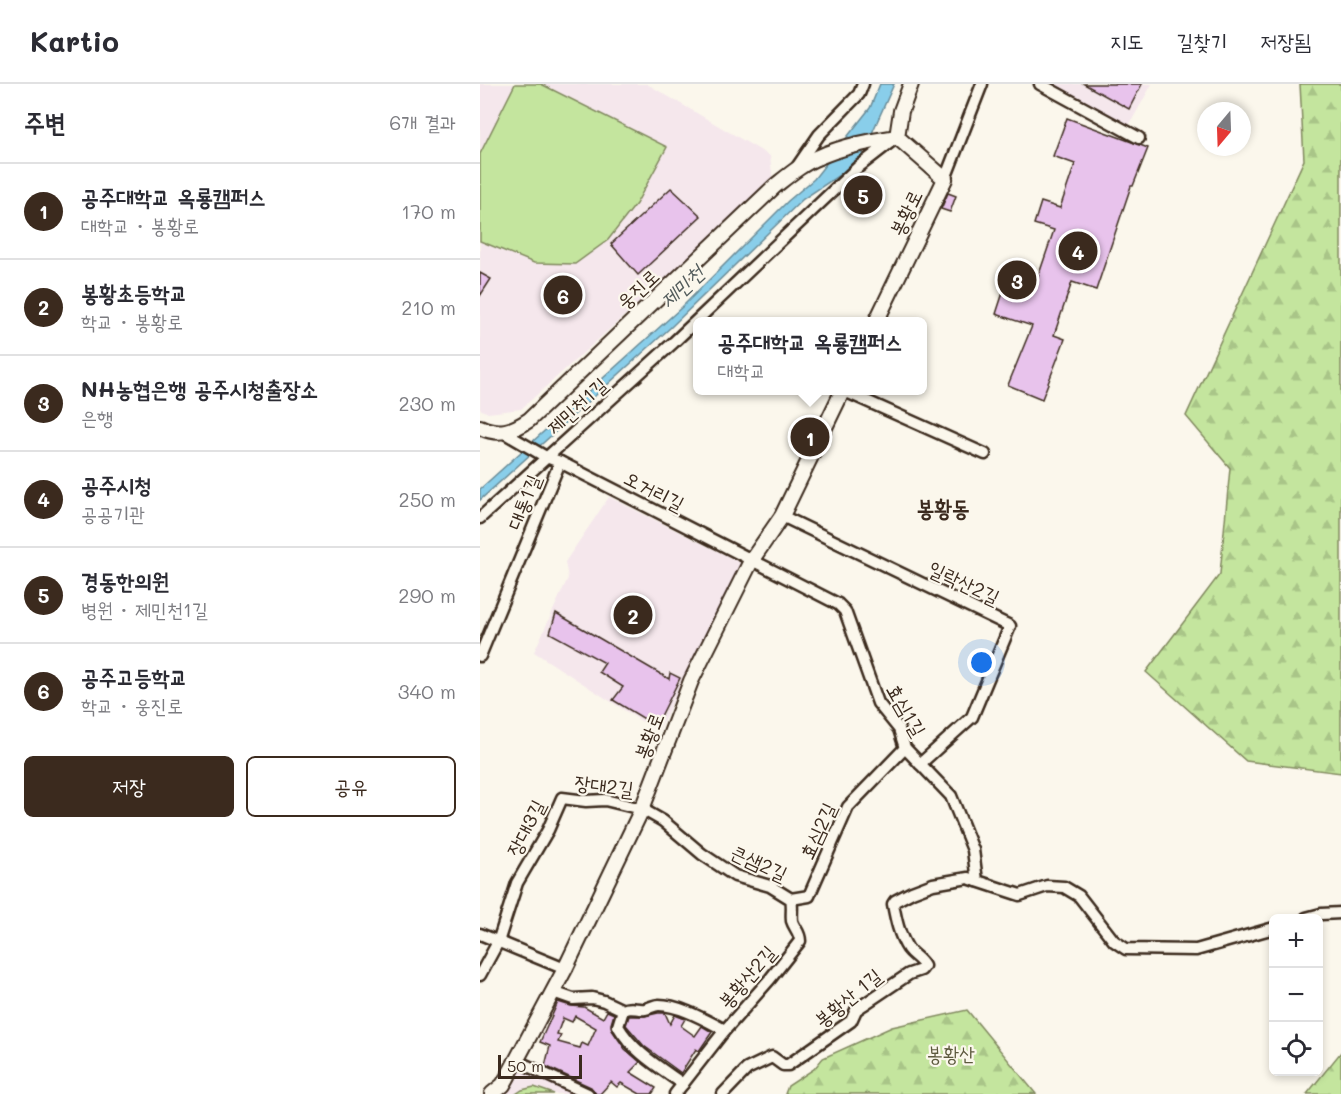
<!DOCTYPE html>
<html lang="ko">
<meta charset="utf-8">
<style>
:root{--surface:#fff;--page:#f2f2f3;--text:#2b2b33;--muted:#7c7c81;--line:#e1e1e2;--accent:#3b2a1e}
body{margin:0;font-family:Mali,"Poor Story",sans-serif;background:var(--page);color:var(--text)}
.controls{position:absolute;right:18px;bottom:18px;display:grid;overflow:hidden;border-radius:9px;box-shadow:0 3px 9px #0003}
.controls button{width:54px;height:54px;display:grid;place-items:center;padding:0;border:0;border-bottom:2px solid var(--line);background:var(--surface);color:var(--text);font:30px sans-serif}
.compass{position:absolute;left:717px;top:18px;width:54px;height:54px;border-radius:50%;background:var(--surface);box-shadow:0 3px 9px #0003;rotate:199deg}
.scale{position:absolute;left:18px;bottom:15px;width:84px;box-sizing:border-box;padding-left:6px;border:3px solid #3b2a1e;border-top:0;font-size:16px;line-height:21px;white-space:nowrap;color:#3b2a1e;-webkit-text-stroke:4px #fbf7ec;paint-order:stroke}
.you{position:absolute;left:502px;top:579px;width:21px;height:21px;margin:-15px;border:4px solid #fff;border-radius:50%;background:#1a73e8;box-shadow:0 0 0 9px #1a73e833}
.badge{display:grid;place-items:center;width:39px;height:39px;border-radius:50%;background:var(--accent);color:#fff;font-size:20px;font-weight:700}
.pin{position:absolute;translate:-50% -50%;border:3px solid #fff;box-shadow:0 2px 6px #0006}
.popup{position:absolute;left:213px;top:233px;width:234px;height:78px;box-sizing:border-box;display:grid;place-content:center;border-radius:9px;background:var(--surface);filter:drop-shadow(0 2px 4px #0005);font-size:20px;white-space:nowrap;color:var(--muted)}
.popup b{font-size:22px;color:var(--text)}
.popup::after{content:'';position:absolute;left:50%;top:100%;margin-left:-12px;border:12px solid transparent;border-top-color:var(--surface)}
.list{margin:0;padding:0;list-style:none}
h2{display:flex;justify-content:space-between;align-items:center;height:78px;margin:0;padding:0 24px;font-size:26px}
h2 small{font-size:20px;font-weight:400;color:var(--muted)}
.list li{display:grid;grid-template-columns:39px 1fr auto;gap:18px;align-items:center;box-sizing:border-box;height:96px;padding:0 24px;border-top:2px solid var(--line)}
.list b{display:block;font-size:22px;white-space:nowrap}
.list p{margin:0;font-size:20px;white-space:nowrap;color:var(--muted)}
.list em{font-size:20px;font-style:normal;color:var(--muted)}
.actions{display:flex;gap:12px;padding:18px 24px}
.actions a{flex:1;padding:14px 0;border:2px solid var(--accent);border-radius:9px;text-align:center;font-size:21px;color:var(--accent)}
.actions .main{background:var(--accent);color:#fff}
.icon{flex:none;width:33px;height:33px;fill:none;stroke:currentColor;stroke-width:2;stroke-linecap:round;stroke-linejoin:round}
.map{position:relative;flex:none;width:861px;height:1010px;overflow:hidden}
header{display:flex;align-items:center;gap:36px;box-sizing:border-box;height:84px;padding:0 30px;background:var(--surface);border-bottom:2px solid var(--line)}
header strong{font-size:28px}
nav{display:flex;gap:33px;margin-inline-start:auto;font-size:21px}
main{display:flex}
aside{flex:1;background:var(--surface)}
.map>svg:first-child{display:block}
</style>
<header>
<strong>Kartio</strong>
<nav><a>지도</a><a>길찾기</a><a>저장됨</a></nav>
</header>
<main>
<aside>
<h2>주변<small>6개 결과</small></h2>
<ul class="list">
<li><span class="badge">1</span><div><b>공주대학교 옥룡캠퍼스</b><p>대학교 · 봉황로</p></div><em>170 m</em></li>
<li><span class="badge">2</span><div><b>봉황초등학교</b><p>학교 · 봉황로</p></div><em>210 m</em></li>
<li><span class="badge">3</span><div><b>NH농협은행 공주시청출장소</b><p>은행</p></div><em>230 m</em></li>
<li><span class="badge">4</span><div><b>공주시청</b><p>공공기관</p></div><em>250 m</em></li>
<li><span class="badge">5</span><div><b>경동한의원</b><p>병원 · 제민천1길</p></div><em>290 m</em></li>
<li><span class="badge">6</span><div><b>공주고등학교</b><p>학교 · 웅진로</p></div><em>340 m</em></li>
</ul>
<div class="actions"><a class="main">저장</a><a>공유</a></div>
</aside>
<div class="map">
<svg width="861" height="1010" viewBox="0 0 861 1010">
<defs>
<pattern id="forest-firs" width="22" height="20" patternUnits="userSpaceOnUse" patternTransform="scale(1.5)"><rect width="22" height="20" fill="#c4e59e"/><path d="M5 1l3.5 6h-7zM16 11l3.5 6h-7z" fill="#a9c588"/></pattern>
</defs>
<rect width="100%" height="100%" fill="#fbf7ec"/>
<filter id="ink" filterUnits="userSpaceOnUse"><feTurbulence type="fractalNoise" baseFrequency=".0167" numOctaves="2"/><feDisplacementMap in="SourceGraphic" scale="12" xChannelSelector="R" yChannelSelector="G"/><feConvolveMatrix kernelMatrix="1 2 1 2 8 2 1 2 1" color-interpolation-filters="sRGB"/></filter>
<g filter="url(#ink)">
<g fill="#f5e7ec">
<polygon points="0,0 167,0 290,72 293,98 41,325 8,329 0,325"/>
<polygon points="567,0 672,0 647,45"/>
<polygon points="129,413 261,479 178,648 54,568 88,494 85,478"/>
<polygon points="40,984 98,1010 16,1010 28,988"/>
</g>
<g fill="url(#forest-firs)" stroke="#80885e" stroke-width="1.5">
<polygon points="820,0 861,0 861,689 766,677 666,588 740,490 750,384 706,332 824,76"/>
<polygon points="487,926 556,1010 305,1010 308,1002 334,985 343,974 412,943"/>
<polygon points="861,968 861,1010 827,1010"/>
</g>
<g fill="#c4e59e" stroke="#80885e" stroke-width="1.5">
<polygon points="35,0 61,0 187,63 156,120 128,156 95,180 54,179 0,157 0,70"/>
<polygon points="54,1003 74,1010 36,1010 42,1006"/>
</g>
<polygon fill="#89ceea" stroke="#6a8c98" stroke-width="1.5" points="400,0 414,0 379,78 323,115 190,244 0,416 0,405 202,223 308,117 334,95 390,24"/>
<g fill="#e8c3ec" stroke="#3b2a1e" stroke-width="1.5" fill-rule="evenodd">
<polygon points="604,0 662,0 649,25"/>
<polygon points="587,34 668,64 653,102 651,102 616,206 592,198 574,251 585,255 562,315 528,301 552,242 516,230 530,187 557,196 574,146 554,140 561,118 580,124 595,80 573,72"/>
<polygon points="191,104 221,132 158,191 131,160"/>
<polygon points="468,109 476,112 470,128 461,125"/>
<polygon points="0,189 11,195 0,212"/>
<polygon points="76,529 189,595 190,589 200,594 176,642 133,616 143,603 119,588 125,579 70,549"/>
<path d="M78 918 91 922 104 923 123 934 127 927 134 930 131 940 132 946 145 965 160 978 150 988 176 1004 172 1010H160L141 999 137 1003 131 998 120 1010H116L111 1003 65 982 70 962 60 958ZM95 932 116 944 108 962 102 959 100 964 78 958 81 951 77 950 83 934 92 938Z"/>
<polygon points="178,929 185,929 190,940 195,931 205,935 201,942 215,952 222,942 232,948 219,967 216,965 201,989 164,962 146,941 149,932 165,932"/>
</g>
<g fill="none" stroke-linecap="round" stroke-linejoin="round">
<g stroke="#3b2a1e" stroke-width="15">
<g id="street">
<polyline points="560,0 659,54"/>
<polyline points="317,83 339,51 379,10 383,0"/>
<polyline points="465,95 502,0"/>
<polyline points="362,306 505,370"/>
<polyline points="23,348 66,373 80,378 358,520 365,527 398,619 419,645 425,664 471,712 493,766 497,797"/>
<polyline points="302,432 530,542 492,633 440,680"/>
<polyline points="0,434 194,258 377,84 417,53"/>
<polyline points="0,572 80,378"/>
<polyline points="311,815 329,812 368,723 425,664"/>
<polyline points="826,834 841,830 861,829"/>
<polyline points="0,850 85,885"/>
<path d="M0 891 18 858 37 799 68 746 82 714 106 717 125 716 162 725 183 737 222 770 255 792 290 802 311 815C313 822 311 829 312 837 314 844 320 848 320 857L290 895 245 946 195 1010"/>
<path d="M73 908 93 915 112 914 124 917 143 926C150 922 157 926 165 925 170 924 174 921 179 921 200 921 227 937 245 946"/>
<path d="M143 926 138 942C153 968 179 983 203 1000"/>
<polyline points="37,977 108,1010"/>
<path d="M243 1010 267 985 292 973 303 981H308L371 937 376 926 383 921 429 890 441 886 444 882C440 874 433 872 428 865 419 851 416 836 413 820L415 817 432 808 453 800 488 794 540 811 567 802 584 803 599 812 634 857 646 865 716 866 794 844"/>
</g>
</g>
<g stroke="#3b2a1e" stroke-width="18">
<g id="secondary">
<polyline points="396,238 465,95 417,53"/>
<path d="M0 343C19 352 33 347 49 336L295 102C309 91 323 79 339 73 363 62 391 57 417 53L421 27 431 0"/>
<polyline points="12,1010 23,1001 27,994 85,885 162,725 211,597 271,477 302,432 363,306"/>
</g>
</g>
<use href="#street" stroke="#fbf7ec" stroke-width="10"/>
<use href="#secondary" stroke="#fbf7ec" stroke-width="14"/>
</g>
</g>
<g text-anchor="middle" stroke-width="4.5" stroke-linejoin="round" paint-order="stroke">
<g font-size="20" fill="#3b2a1e" stroke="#fbf7ec">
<text transform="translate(426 129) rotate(-64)" y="7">봉황로</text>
<text transform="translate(158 205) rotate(-43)" y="7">웅진로</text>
<text transform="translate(97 322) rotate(-42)" y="7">제민천1길</text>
<text transform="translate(174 407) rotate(27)" y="7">오거리길</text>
<text transform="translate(44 418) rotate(-68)" y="7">대통1길</text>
<text transform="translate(484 499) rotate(25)" y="7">일락산2길</text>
<text transform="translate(426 626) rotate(60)" y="7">효심1길</text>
<text transform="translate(169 652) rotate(-69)" y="7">봉황로</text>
<text transform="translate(124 702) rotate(7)" y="7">장대2길</text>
<text transform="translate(46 744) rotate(-63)" y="7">장대3길</text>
<text transform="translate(338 747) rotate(-65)" y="7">효심2길</text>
<text transform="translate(279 779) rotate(25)" y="7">큰샘2길</text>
<text transform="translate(267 893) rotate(-49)" y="7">봉황산2길</text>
<text transform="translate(368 914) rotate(-39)" y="7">봉황산 1길</text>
</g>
<g font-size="20" fill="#5d593e" stroke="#fbf7ec">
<text x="471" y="977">봉황산</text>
</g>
<g font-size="21" font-style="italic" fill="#525b5b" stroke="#fbf7ec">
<text transform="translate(202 203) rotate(-43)" y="7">제민천</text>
</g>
<g font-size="22" font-weight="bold" fill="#3b2a1e" stroke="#fbf7ec">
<text x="463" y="432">봉황동</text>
</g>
</g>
</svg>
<div class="controls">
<button>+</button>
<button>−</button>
<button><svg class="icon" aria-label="locate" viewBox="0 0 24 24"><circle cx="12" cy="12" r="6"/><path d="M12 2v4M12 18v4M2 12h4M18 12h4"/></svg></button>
</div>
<svg class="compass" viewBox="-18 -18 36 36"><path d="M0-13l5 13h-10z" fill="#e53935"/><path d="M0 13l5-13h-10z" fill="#7c7c81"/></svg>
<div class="scale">50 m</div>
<div class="you"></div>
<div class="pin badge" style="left:330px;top:353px">1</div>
<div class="popup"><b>공주대학교 옥룡캠퍼스</b>대학교</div>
<div class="pin badge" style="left:153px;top:531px">2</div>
<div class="pin badge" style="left:537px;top:196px">3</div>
<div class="pin badge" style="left:598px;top:167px">4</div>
<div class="pin badge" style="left:383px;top:111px">5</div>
<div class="pin badge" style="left:83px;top:211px">6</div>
</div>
</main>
